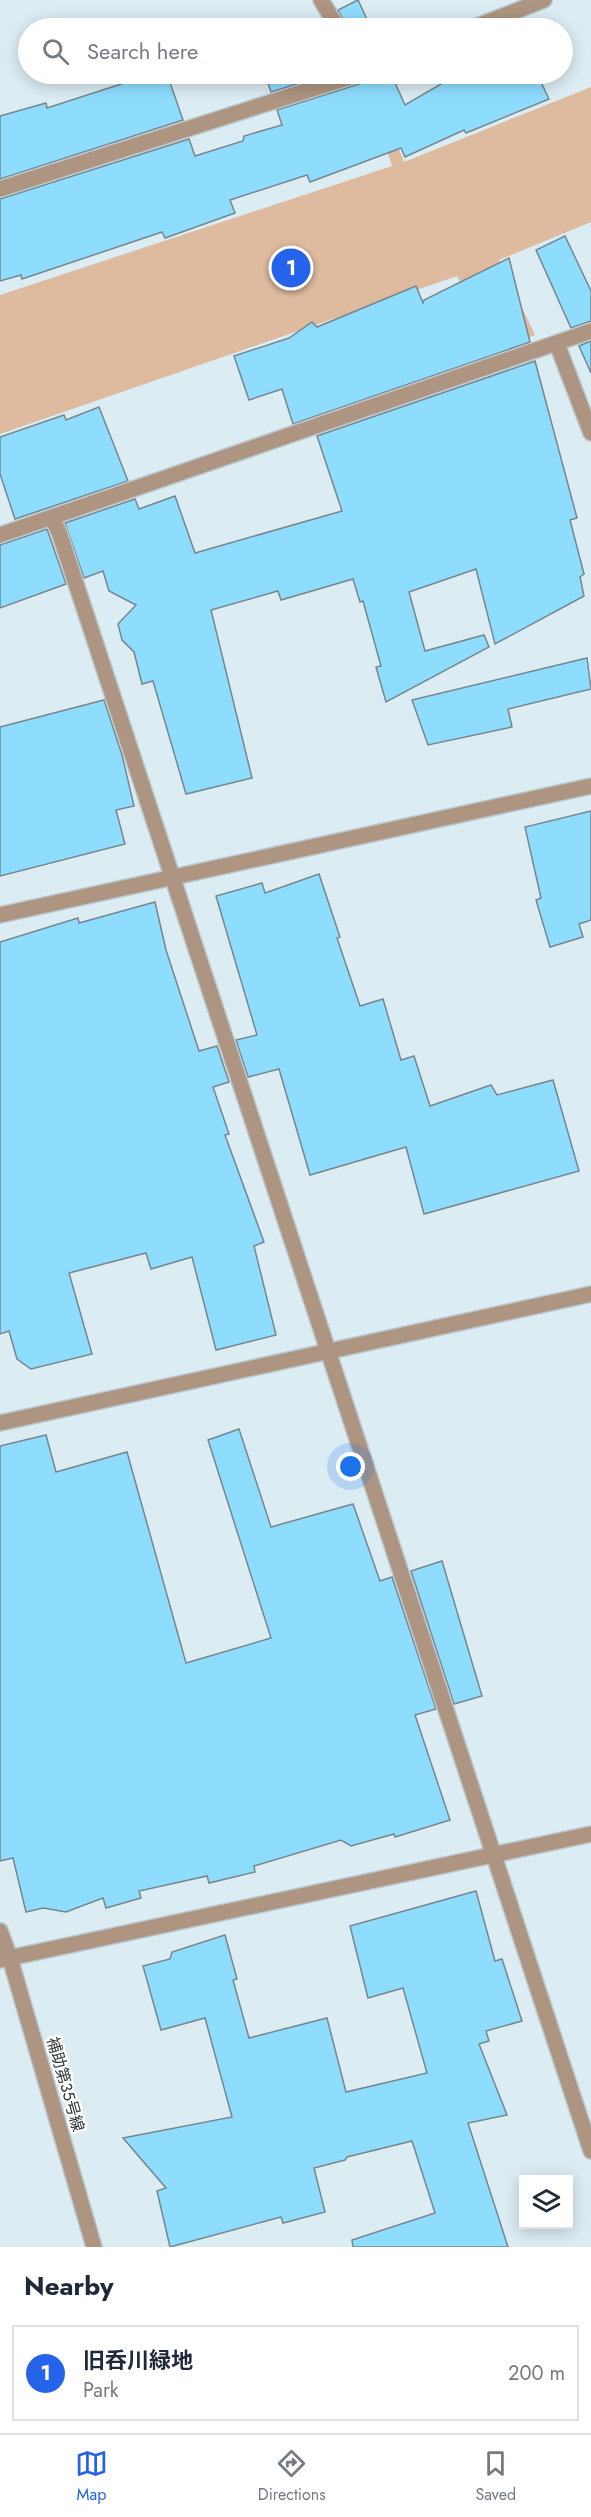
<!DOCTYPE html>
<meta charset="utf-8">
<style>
:root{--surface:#fff;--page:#f6f6f7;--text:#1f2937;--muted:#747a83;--line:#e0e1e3;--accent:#2563eb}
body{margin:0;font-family:Jost,"Noto Sans JP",sans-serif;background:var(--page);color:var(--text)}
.controls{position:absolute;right:18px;bottom:18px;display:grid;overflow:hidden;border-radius:0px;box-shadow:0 3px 15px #0003}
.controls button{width:54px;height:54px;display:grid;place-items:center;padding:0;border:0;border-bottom:2px solid var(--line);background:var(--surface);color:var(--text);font:30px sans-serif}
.you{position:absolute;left:351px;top:1467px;width:21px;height:21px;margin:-15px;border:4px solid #fff;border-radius:50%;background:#1a73e8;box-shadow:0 0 0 9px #1a73e833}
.badge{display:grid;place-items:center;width:39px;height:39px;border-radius:50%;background:var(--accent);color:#fff;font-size:20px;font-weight:700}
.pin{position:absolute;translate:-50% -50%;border:3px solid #fff;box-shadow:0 2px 6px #0006}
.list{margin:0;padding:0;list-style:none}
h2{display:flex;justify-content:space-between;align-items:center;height:78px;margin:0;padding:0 24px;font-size:26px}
h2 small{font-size:20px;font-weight:400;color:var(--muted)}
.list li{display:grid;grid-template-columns:39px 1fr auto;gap:18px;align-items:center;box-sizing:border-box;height:96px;margin:0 12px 12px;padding:0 12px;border:2px solid var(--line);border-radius:0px}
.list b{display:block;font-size:22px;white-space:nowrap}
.list p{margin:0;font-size:20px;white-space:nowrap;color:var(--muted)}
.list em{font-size:20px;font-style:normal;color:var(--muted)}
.icon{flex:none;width:33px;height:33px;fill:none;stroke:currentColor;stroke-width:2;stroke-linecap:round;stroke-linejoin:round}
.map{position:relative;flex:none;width:591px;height:2247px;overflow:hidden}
.search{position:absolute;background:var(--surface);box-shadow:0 3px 15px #0003;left:18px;right:18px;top:18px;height:66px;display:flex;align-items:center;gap:15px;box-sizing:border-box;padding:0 21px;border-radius:33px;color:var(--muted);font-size:22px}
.sheet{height:186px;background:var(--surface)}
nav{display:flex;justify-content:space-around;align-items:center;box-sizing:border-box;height:84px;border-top:2px solid var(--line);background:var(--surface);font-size:16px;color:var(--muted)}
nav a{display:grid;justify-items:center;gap:3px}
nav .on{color:var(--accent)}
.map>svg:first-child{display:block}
</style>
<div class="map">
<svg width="591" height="2247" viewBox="0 0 591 2247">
<rect width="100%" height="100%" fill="#dbecf3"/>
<polygon fill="#deba9e" points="591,87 591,222 499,260 535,335 496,350 457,276 0,434 0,295 392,166 372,103 379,100 404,162"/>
<g fill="#8eddff" stroke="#77868d" stroke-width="1.5">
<polygon points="358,0 371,28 348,28 338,10"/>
<polygon points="321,19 327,28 289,28 313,21 313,22"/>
<polygon points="152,74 167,74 183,120 0,179 0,116 46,103 47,108"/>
<polygon points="265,74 329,74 271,92"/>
<polygon points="368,74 391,74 405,105 458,74 537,74 549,99 466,133 464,130 405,157 401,148 310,182 307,175 230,200 235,213 165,238 162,232 22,279 21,275 0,281 0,199 189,139 195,156 243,141 244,136 282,125 277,110 362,83 367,80"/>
<polygon points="565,236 591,291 591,321 571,328 536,250"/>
<polygon points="509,258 530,342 293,424 282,389 249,400 234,356 289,338 312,322 317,327 416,286 423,303 424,300"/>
<polygon points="591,341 591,373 579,346"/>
<polygon points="535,361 577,518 570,520 584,574 580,577 584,596 495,644 476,569 409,592 425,651 484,635 489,647 386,702 376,667 381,666 363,601 360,602 353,579 281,600 278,591 211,610 252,778 186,794 153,681 142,684 134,652 122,640 118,624 136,605 109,591 103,571 84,578 65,523 135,499 139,509 175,496 195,553 342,511 317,436"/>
<polygon points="99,407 128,481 15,519 0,474 0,437 64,415 66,420"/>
<polygon points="47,529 66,584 0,608 0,545"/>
<polygon points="587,658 591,689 508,709 512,727 428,745 412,700"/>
<polygon points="104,700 122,755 134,806 116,810 125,844 0,876 0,727"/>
<polygon points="591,811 591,920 579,924 583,937 550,947 536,900 541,898 525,827"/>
<polygon points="319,874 340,937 337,938 360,1006 383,999 401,1060 414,1056 430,1106 491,1085 497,1095 553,1080 579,1171 424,1214 406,1147 310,1175 279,1069 248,1077 236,1040 257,1035 216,896 262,883 265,893"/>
<polygon points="155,902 166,950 199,1051 217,1046 229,1082 213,1087 229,1134 225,1135 264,1242 254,1246 276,1335 216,1350 192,1257 151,1269 146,1253 69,1273 92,1354 31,1369 17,1359 9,1331 0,1334 0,942 78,918 79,923"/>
<polygon points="239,1429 271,1527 353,1504 380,1581 392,1577 436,1709 415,1715 450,1820 395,1837 394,1834 351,1846 341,1840 254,1866 255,1872 209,1883 207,1876 139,1891 141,1898 106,1908 103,1898 66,1912 43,1908 26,1912 13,1858 0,1861 0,1446 46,1435 56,1472 127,1452 186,1663 271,1638 208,1440"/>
<polygon points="442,1561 482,1696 454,1704 411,1571"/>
<polygon points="476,1891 495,1961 502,1959 522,2021 486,2031 489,2041 479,2044 507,2115 468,2123 508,2247 353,2247 352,2240 435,2213 412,2141 347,2157 345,2160 314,2168 325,2212 283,2223 281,2217 170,2247 157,2191 166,2188 123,2138 232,2117 205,2018 161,2030 143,1966 170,1959 172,1952 225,1935 237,1979 233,1980 249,2038 327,2018 346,2092 427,2073 403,1988 368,1998 350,1926"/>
</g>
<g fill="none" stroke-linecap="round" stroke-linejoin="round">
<g stroke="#b9c8ce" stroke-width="18">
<g id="minor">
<polyline points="321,0 338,28"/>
<polyline points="472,28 544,0"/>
<polyline points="0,189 359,74"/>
<polyline points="557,344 591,433"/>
<polyline points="52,518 59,532 591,2151"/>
<polyline points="0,535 591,331"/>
<polyline points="0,915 591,786"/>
<polyline points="0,1423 591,1294"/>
<polyline points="0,1931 10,1958 94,2247"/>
<polyline points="0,1960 591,1834"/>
</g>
</g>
<use href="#minor" stroke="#ae9581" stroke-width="15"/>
</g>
<g text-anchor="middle" stroke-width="4.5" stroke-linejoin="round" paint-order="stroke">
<g font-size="16" fill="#2f3639" stroke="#fff">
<text transform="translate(66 2084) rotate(74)" y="6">補助第35号線</text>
</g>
</g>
</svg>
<div class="controls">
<button><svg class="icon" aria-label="layers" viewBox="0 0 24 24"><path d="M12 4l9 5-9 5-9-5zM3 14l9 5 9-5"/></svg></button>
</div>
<div class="you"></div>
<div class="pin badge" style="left:291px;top:268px">1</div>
<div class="search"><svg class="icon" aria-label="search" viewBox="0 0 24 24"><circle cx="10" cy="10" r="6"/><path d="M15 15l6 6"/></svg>Search here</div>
</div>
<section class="sheet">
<h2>Nearby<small></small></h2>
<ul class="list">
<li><span class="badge">1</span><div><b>旧呑川緑地</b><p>Park</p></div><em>200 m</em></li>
</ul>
</section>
<nav>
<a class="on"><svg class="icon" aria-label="map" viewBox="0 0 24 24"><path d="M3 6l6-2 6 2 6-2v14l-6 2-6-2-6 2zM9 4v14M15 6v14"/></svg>Map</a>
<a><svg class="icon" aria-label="directions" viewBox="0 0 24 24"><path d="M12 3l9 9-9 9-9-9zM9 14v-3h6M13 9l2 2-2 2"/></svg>Directions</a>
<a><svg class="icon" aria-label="saved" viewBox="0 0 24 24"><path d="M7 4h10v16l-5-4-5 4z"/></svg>Saved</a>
</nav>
